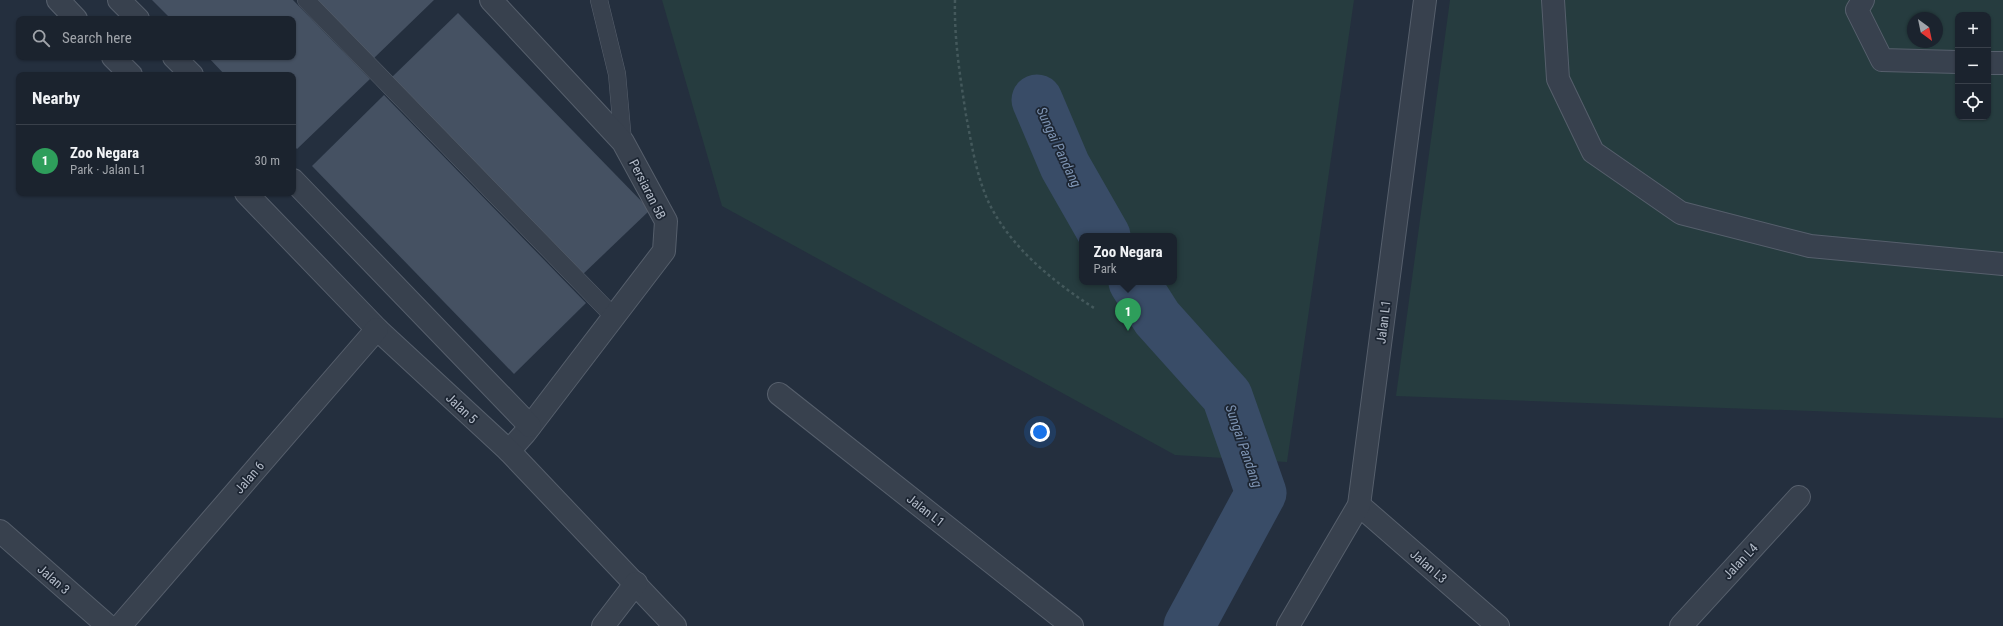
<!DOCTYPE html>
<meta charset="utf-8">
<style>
:root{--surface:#1b232e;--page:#282f3a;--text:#f1f3f6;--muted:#a0a4aa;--line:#39404a;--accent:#db2777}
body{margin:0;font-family:"Roboto Condensed",sans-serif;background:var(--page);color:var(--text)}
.controls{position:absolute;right:12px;top:12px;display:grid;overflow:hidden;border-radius:8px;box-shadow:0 1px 3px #0004}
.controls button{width:36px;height:36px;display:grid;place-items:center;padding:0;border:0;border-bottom:1px solid var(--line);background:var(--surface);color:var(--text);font:20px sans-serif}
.compass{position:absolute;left:1907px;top:12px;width:36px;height:36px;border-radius:50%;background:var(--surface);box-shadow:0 1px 3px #0004;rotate:147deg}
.you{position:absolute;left:1040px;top:432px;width:14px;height:14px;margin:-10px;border:3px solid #fff;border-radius:50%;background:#1a73e8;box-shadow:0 0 0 6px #1a73e833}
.badge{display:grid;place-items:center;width:26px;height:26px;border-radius:50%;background:var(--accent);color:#fff;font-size:13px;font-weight:700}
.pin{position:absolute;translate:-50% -33px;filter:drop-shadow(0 1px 2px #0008)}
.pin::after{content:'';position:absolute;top:21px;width:14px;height:12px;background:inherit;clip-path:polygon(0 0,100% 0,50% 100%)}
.popup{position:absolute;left:1079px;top:233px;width:98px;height:52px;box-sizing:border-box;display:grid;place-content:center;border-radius:8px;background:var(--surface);filter:drop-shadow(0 1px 3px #0005);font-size:13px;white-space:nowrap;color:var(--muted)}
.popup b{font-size:15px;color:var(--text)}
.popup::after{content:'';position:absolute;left:50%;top:100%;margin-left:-8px;border:8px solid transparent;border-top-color:var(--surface)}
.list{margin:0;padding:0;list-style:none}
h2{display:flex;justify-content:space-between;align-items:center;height:52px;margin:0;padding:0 16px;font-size:17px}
h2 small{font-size:13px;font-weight:400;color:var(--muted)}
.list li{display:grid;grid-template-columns:26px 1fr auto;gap:12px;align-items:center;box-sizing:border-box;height:72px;padding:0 16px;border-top:1px solid var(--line)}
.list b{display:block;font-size:15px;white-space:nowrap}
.list p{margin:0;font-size:13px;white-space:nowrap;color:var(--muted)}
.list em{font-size:13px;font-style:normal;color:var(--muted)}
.icon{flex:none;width:22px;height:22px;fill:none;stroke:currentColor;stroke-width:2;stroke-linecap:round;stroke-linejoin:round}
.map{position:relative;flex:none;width:2003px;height:626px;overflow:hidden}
.search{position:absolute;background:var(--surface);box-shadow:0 1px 3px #0004;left:16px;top:16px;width:280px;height:44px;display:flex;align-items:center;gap:10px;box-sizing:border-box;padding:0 14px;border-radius:8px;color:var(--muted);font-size:15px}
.panel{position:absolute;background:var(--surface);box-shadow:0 1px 3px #0004;left:16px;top:72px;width:280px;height:124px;border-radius:8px}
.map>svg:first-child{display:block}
</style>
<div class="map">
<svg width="2003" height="626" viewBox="0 0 2003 626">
<rect width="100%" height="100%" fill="#242f3e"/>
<g fill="#263c3f" fill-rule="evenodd">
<path d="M662 0H1354L1287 462 1175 455 722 206ZM1082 236H1174V282H1082Z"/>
<path d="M1450 0H2003V418L1396 396ZM1958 15H1988V117H1958ZM1913 18H1937V42H1913Z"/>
</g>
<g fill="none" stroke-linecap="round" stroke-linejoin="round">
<g stroke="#394c67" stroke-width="51">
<polyline points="1037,100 1065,166 1105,236"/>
<polyline points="1134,282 1157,318 1227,396 1261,493 1189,626"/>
</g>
</g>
<g fill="#455162">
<polygon points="152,0 293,0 370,79 297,149 293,145 293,75 225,75 208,57 293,57 293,19 171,19"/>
<polygon points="316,0 434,0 373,59"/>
<polygon points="458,13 650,210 581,276 390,79"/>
<polygon points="384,95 586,303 514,374 312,166"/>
</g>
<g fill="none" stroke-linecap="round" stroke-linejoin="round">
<g stroke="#565f6c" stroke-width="18">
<g id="service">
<polyline points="306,0 614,317"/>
<polyline points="599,0 617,74 623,142"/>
</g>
</g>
<g stroke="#565f6c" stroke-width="24">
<g id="minor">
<polyline points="58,0 76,19"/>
<polyline points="119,0 138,19"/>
<polyline points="491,0 623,142 666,221 664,251 525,433 509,451"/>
<polyline points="1553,0 1558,79 1593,152 1681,213 1810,246 2003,264"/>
<polyline points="1863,0 1857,10 1882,60 1958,62"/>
<polyline points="113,57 131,75"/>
<polyline points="174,57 192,75"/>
<polyline points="1988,63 2003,63"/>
<polyline points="293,180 530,426"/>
<polyline points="246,193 377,329 509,451 675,626"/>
<polyline points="779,394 1072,626"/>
<polyline points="1359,505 1498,626"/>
<polyline points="0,531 108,626"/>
<polyline points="120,626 377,329"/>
<polyline points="603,626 636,583"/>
<polyline points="1288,626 1359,505 1425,0"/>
<polyline points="1681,626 1799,497"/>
</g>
</g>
<path stroke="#44595c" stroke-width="2.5" stroke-dasharray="3 3" stroke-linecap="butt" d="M955 0C954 39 960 76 966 115 972 146 977 181 992 209 1015 251 1054 282 1094 308"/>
<use href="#service" stroke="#38414e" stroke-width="17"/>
<use href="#minor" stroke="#38414e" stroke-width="22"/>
</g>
<g text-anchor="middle" stroke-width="3.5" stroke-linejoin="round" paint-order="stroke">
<g font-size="13" fill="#b4bcc9" stroke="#1d2633">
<text transform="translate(648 189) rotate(63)" y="5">Persiaran 5B</text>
<text transform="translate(1383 322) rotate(-83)" y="5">Jalan L1</text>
<text transform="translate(462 408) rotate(43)" y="5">Jalan 5</text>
<text transform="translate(249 477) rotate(-49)" y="5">Jalan 6</text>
<text transform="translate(926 510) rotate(38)" y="5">Jalan L1</text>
<text transform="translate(1740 561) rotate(-47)" y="5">Jalan L4</text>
<text transform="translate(1429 566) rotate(41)" y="5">Jalan L3</text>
<text transform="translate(54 579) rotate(41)" y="5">Jalan 3</text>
</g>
<g font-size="14" font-style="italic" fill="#7c92b1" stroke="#1d2633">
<text transform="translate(1059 147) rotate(65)" y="5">Sungai Pandang</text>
<text transform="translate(1244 446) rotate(71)" y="5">Sungai Pandang</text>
</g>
</g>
</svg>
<div class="controls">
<button>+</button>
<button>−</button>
<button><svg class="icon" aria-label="locate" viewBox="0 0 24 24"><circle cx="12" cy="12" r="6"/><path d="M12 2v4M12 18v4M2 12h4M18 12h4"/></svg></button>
</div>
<svg class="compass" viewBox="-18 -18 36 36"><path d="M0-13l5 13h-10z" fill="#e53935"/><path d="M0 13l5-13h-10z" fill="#a0a4aa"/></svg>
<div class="you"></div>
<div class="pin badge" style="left:1128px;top:331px;background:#2e9e5b">1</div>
<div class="popup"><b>Zoo Negara</b>Park</div>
<div class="search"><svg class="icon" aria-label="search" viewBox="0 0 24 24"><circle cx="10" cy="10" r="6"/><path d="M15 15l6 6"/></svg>Search here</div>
<section class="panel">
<h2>Nearby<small></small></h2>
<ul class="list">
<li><span class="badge" style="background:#2e9e5b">1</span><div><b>Zoo Negara</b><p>Park · Jalan L1</p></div><em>30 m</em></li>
</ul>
</section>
</div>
